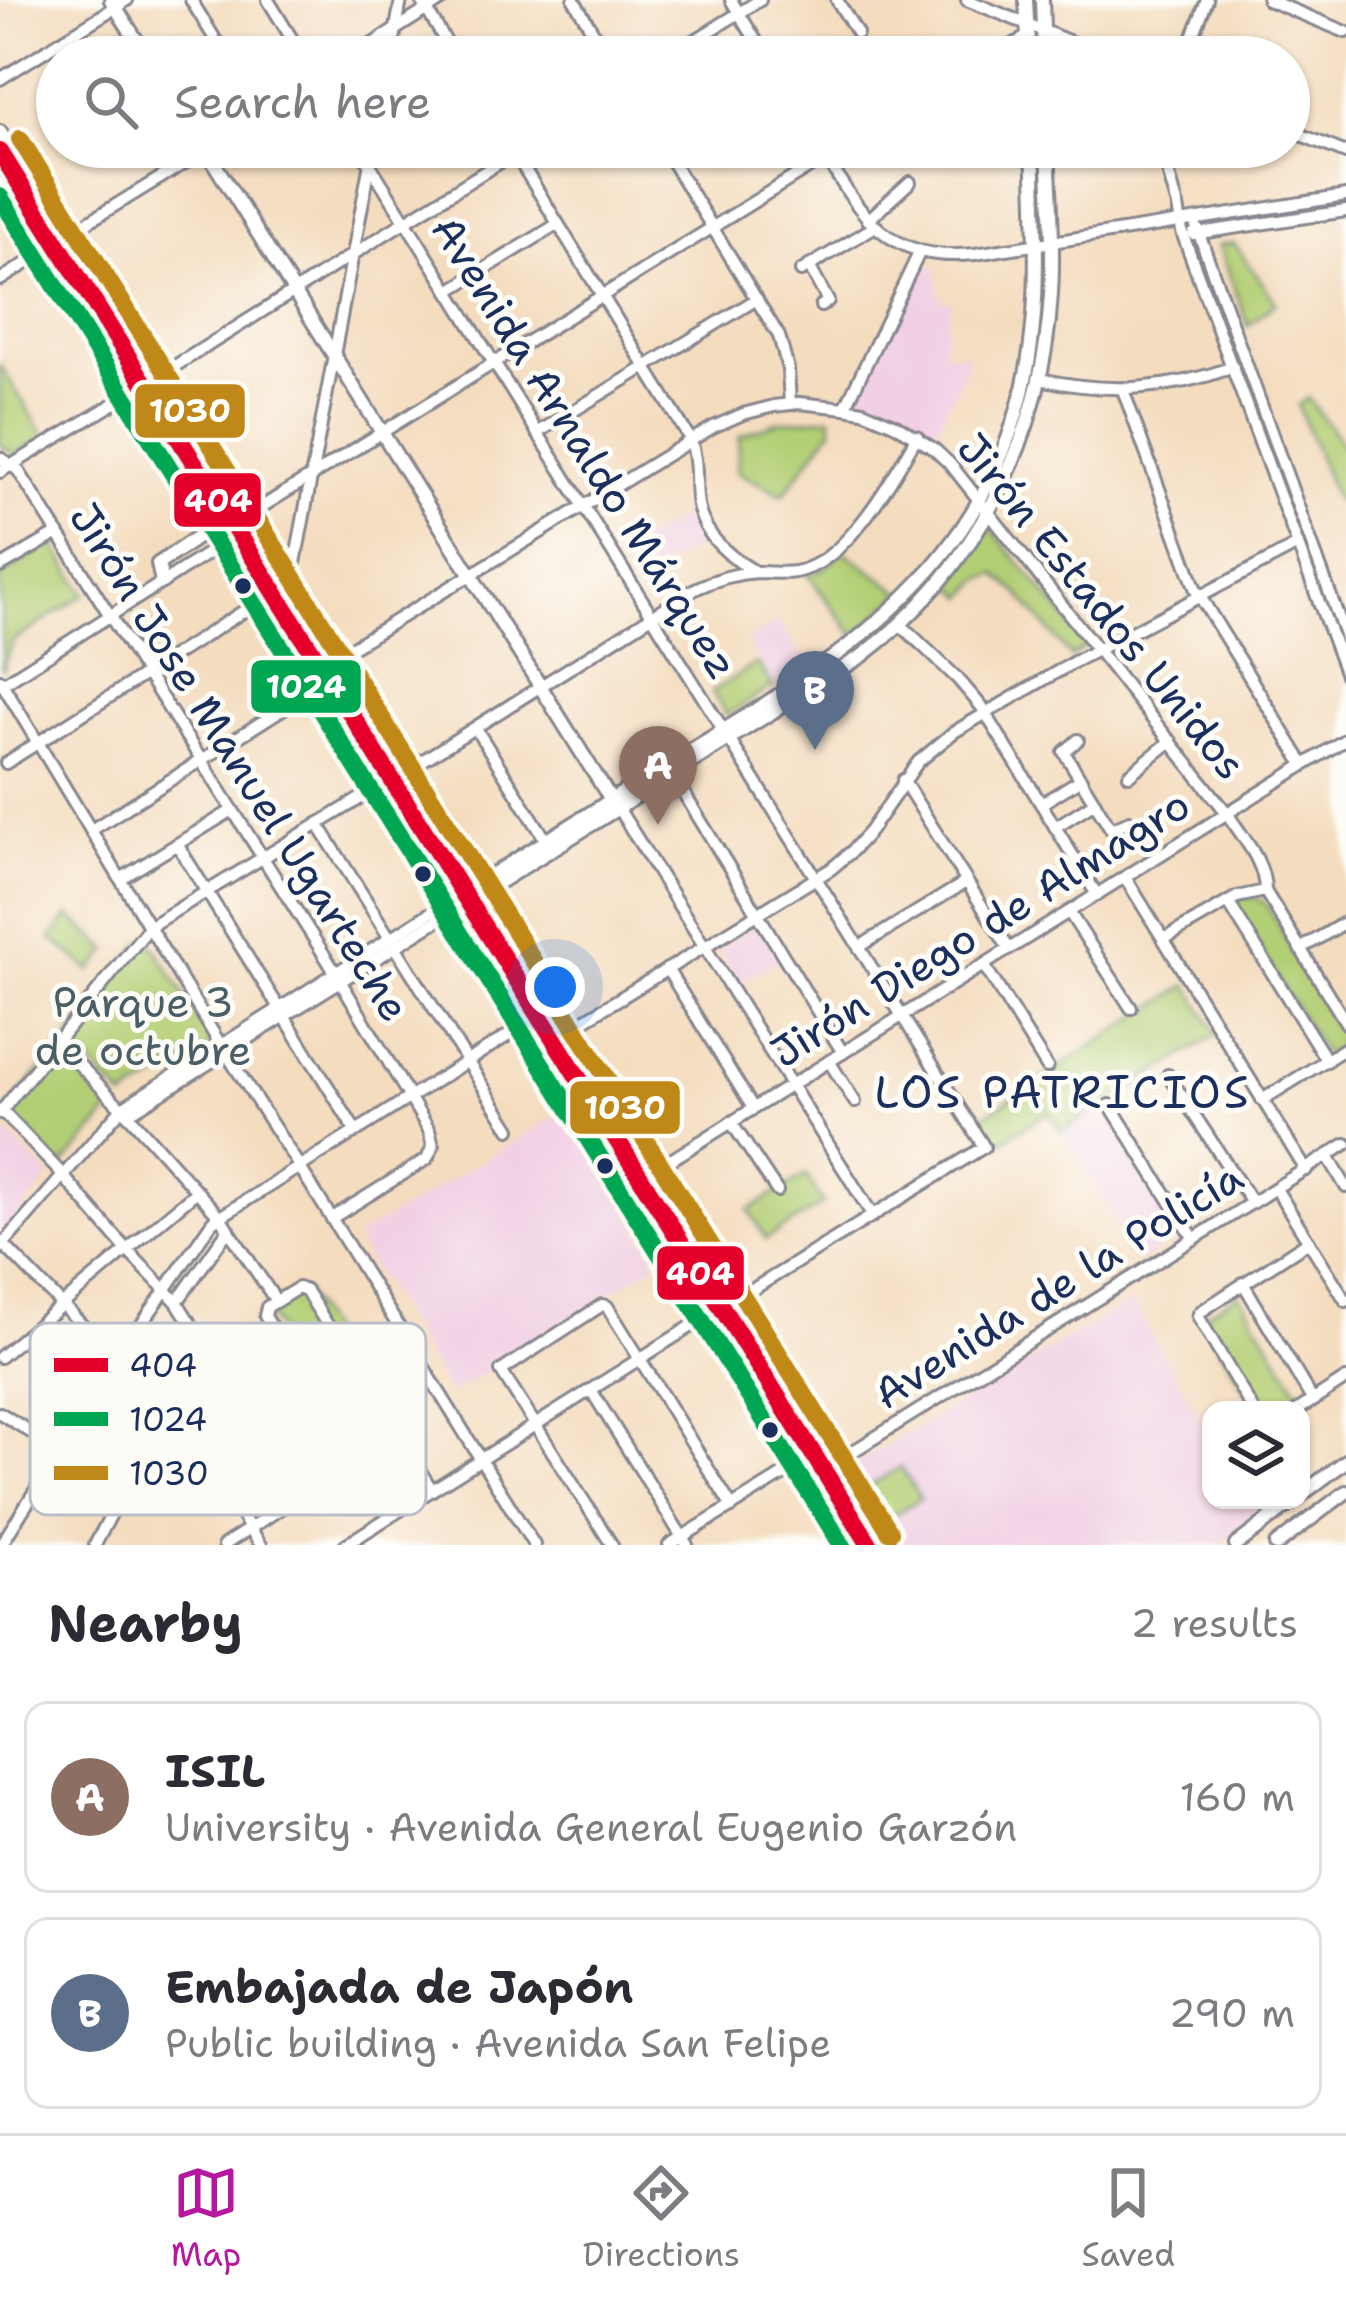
<!DOCTYPE html>
<meta charset="utf-8">
<style>
:root{--surface:#fff;--page:#f7f7f7;--text:#2b2b33;--muted:#7c7c81;--line:#e1e1e2;--accent:#b5179e}
body{margin:0;font-family:"Shantell Sans",sans-serif;background:var(--page);color:var(--text)}
.controls{position:absolute;right:36px;bottom:36px;display:grid;overflow:hidden;border-radius:24px;box-shadow:0 3px 9px #0004}
.controls button{width:108px;height:108px;display:grid;place-items:center;padding:0;border:0;border-bottom:3px solid var(--line);background:var(--surface);color:var(--text);font:60px sans-serif}
.you{position:absolute;left:555px;top:987px;width:42px;height:42px;margin:-30px;border:9px solid #fff;border-radius:50%;background:#1a73e8;box-shadow:0 0 0 18px #1a73e833}
.badge{display:grid;place-items:center;width:78px;height:78px;border-radius:50%;background:var(--accent);color:#fff;font-size:39px;font-weight:700}
.pin{position:absolute;translate:-50% -99px;filter:drop-shadow(0 3px 6px #0008)}
.pin::after{content:'';position:absolute;top:63px;width:42px;height:36px;background:inherit;clip-path:polygon(0 0,100% 0,50% 100%)}
.list{margin:0;padding:0;list-style:none}
h2{display:flex;justify-content:space-between;align-items:center;height:156px;margin:0;padding:0 48px;font-size:51px}
h2 small{font-size:39px;font-weight:400;color:var(--muted)}
.list li{display:grid;grid-template-columns:78px 1fr auto;gap:36px;align-items:center;box-sizing:border-box;height:192px;margin:0 24px 24px;padding:0 24px;border:3px solid var(--line);border-radius:24px}
.list b{display:block;font-size:45px;white-space:nowrap}
.list p{margin:0;font-size:39px;white-space:nowrap;color:var(--muted)}
.list em{font-size:39px;font-style:normal;color:var(--muted)}
.icon{flex:none;width:66px;height:66px;fill:none;stroke:currentColor;stroke-width:2;stroke-linecap:round;stroke-linejoin:round}
.map{position:relative;flex:none;width:1346px;height:1545px;overflow:hidden}
.search{position:absolute;background:var(--surface);box-shadow:0 3px 9px #0004;left:36px;right:36px;top:36px;height:132px;display:flex;align-items:center;gap:30px;box-sizing:border-box;padding:0 42px;border-radius:66px;color:var(--muted);font-size:45px}
.sheet{height:588px;background:var(--surface)}
nav{display:flex;justify-content:space-around;align-items:center;box-sizing:border-box;height:168px;border-top:3px solid var(--line);background:var(--surface);font-size:33px;color:var(--muted)}
nav a{display:grid;justify-items:center;gap:6px}
nav .on{color:var(--accent)}
.map>svg:first-child{display:block}
</style>
<div class="map">
<svg width="1346" height="1545" viewBox="0 0 1346 1545">
<rect width="100%" height="100%" fill="#fdfcf7"/>
<filter id="ink" filterUnits="userSpaceOnUse"><feTurbulence type="fractalNoise" baseFrequency=".00833" numOctaves="2"/><feDisplacementMap in="SourceGraphic" scale="24" xChannelSelector="R" yChannelSelector="G"/><feConvolveMatrix kernelMatrix="1 2 1 2 8 2 1 2 1" color-interpolation-filters="sRGB"/></filter>
<filter id="wash" filterUnits="userSpaceOnUse"><feTurbulence type="fractalNoise" baseFrequency=".004" numOctaves="4" result="noise"/><feDisplacementMap in="SourceGraphic" scale="48" xChannelSelector="R" yChannelSelector="G"/><feGaussianBlur stdDeviation="2.7" result="paint"/><feColorMatrix in="noise" values="0 0 0 0 0 0 0 0 0 0 0 0 0 0 0 0 0 1.4 0 .05"/><feComposite in="paint" operator="in"/></filter>
<g filter="url(#wash)">
<rect width="100%" height="100%" fill="#f4dcbe"/>
<g fill="#f1d0e4">
<polygon points="922,266 936,267 941,300 951,301 943,352 970,355 955,391 931,438 907,421 858,401"/>
<polygon points="690,513 706,541 642,580 624,550"/>
<polygon points="777,621 808,665 775,686 747,643"/>
<polygon points="758,923 781,959 739,982 720,952 722,946"/>
<polygon points="566,1110 658,1262 450,1395 355,1238"/>
<polygon points="1095,1110 1106,1127 1119,1131 1181,1230 1177,1239 1140,1261 1061,1132"/>
<polygon points="0,1126 50,1176 3,1234 0,1232"/>
<polygon points="1131,1301 1211,1434 1211,1500 1251,1500 1259,1513 1217,1545 892,1545 844,1471"/>
</g>
<g fill="#b3cf75" stroke="#677f6a" stroke-width="3">
<polygon points="1234,243 1276,302 1248,326 1219,245"/>
<polygon points="0,365 45,437 16,455 0,445"/>
<polygon points="1308,398 1346,449 1346,493 1336,501 1298,405"/>
<polygon points="831,417 832,429 783,495 737,472 739,437 742,435 777,422"/>
<polygon points="988,525 1088,645 1071,657 1020,595 996,574 980,580 966,597 949,581"/>
<polygon points="53,542 85,594 12,642 2,671 0,577"/>
<path d="M843 551 902 593 855 636 807 574C822 573 833 561 843 551Z"/>
<polygon points="757,663 773,686 727,716 712,692"/>
<path d="M1242 897 1255 898 1265 903 1341 1027C1346 1043 1337 1048 1325 1055L1231 904Z"/>
<polygon points="69,916 109,950 91,971 51,938"/>
<polygon points="147,940 151,941 215,1043 124,1099 68,1040 140,943"/>
<polygon points="1188,985 1218,1034 1061,1132 1048,1112 997,1144 980,1118"/>
<polygon points="57,1050 115,1106 62,1167 8,1110"/>
<polygon points="806,1175 823,1204 766,1239 749,1210"/>
<polygon points="299,1291 304,1292 389,1430 387,1434 358,1452 353,1451 269,1316 269,1311"/>
<polygon points="1239,1293 1303,1398 1284,1410 1258,1410 1201,1316"/>
<polygon points="901,1467 920,1499 883,1521 864,1489"/>
</g>
</g>
<g filter="url(#ink)">
<g fill="none" stroke-linecap="round" stroke-linejoin="round">
<g stroke="#88868e" stroke-width="16">
<g id="minor">
<polyline points="191,0 226,57"/>
<polyline points="268,0 303,57"/>
<polyline points="421,0 455,57"/>
<polyline points="574,0 608,57"/>
<polyline points="731,0 766,57"/>
<polyline points="837,0 857,33"/>
<polyline points="967,0 1108,57"/>
<polyline points="1268,0 1346,32"/>
<polyline points="352,57 442,0"/>
<polyline points="391,57 401,0"/>
<polyline points="668,57 760,0"/>
<polyline points="992,57 1028,36"/>
<polyline points="1185,57 1207,0"/>
<polyline points="0,79 127,0"/>
<polyline points="1289,130 1346,153"/>
<polyline points="359,147 984,1147 729,1304"/>
<path d="M511 147 690 439C698 459 695 476 697 497 699 531 726 555 754 571"/>
<polyline points="663,147 779,336 788,369 790,404"/>
<path d="M820 147C860 214 886 263 975 254L1346 196"/>
<path d="M1165 147C1166 168 1172 186 1178 206 1180 216 1180 225 1183 235L1346 675"/>
<polyline points="868,220 910,182"/>
<polyline points="1194,220 1346,638"/>
<polyline points="1193,234 1346,211"/>
<polyline points="65,236 211,147"/>
<polyline points="809,266 828,301 821,306"/>
<polyline points="801,271 874,227"/>
<polyline points="0,280 43,253"/>
<polyline points="449,291 558,224"/>
<path d="M1040 379C1107 394 1169 391 1233 367"/>
<polyline points="151,381 524,147"/>
<polyline points="1123,390 1196,590 1304,765"/>
<polyline points="845,408 920,251"/>
<polyline points="537,433 757,299"/>
<polyline points="0,458 18,470 335,972 429,1130 433,1146 427,1159 332,1218"/>
<polyline points="0,472 130,394"/>
<polyline points="239,521 842,147"/>
<polyline points="0,567 58,533"/>
<polyline points="901,625 958,679 981,706 1097,895"/>
<polyline points="281,638 373,147"/>
<path d="M328 662 713 427 743 414 774 406 799 403 845 408 863 411 896 425 934 449 951 465 1227 813C1242 837 1265 861 1265 891L1346 1023"/>
<polyline points="0,680 217,1039 299,1166 534,1545"/>
<polyline points="1,685 221,545"/>
<polyline points="476,729 546,840"/>
<polyline points="1078,740 1064,752 1111,829 1129,821"/>
<polyline points="6,763 258,602"/>
<polyline points="672,774 843,1053"/>
<polyline points="1129,775 1171,741"/>
<path d="M398 776 695 589C714 580 736 573 758 572 770 572 783 574 795 572 845 565 894 477 917 436"/>
<polyline points="903,780 1009,949"/>
<polyline points="1041,804 1081,779"/>
<polyline points="618,808 873,1216"/>
<polyline points="318,824 510,1129"/>
<polyline points="1055,827 1095,802"/>
<polyline points="93,829 314,689"/>
<polyline points="177,844 355,1130"/>
<polyline points="1125,877 1306,1170"/>
<polyline points="122,878 231,811"/>
<polyline points="1228,902 1327,1061"/>
<polyline points="1069,912 1131,1008"/>
<polyline points="1164,939 1237,897 1265,891"/>
<polyline points="859,947 966,882"/>
<polyline points="1300,949 1346,922"/>
<polyline points="984,965 1047,1067"/>
<polyline points="667,969 753,1108"/>
<polyline points="560,1035 831,869 852,851 870,831 918,762 954,732 1074,662 1298,545"/>
<polyline points="57,1042 132,1119 220,1217 276,1301"/>
<polyline points="829,1061 855,1102"/>
<polyline points="1168,1075 1252,1203"/>
<polyline points="1262,1100 1346,1048"/>
<polyline points="1110,1105 1194,1239"/>
<polyline points="2,1111 58,1170 126,1249 177,1302 264,1441"/>
<polyline points="0,1113 150,926 376,789"/>
<polyline points="128,1114 451,912"/>
<polyline points="731,1122 777,1191"/>
<polyline points="1328,1156 1346,1187"/>
<polyline points="650,1173 1346,739"/>
<polyline points="1276,1189 1346,1301"/>
<polyline points="0,1241 190,1436 261,1545"/>
<polyline points="0,1248 122,1108 446,903"/>
<polyline points="1243,1283 1313,1401"/>
<polyline points="177,1302 229,1229"/>
<polyline points="0,1357 197,1191"/>
<polyline points="591,1390 687,1545"/>
<polyline points="1253,1410 1198,1316 1200,1312 1309,1241"/>
<polyline points="1298,1410 1346,1379"/>
<polyline points="0,1413 125,1491"/>
<polyline points="353,1462 265,1316 267,1307 298,1288 306,1291 432,1490"/>
<polyline points="214,1472 321,1407"/>
<polyline points="1,1545 117,1360 212,1222 523,1026"/>
<path d="M95 1545C120 1498 138 1448 200 1449"/>
<polyline points="224,1545 397,1434"/>
<polyline points="345,1545 706,1317"/>
<polyline points="612,1545 501,1371 602,1305 607,1306 732,1507"/>
<polyline points="669,1545 799,1465 831,1465 1346,1144"/>
</g>
</g>
<g stroke="#88868e" stroke-width="18">
<g id="major">
<polyline points="111,0 147,57"/>
<polyline points="1026,0 1029,57"/>
<polyline points="1042,0 1044,57"/>
<polyline points="0,132 147,375 882,1545"/>
<polyline points="204,147 613,803"/>
<polyline points="0,184 221,545 314,689 848,1545"/>
<polyline points="162,582 158,564 211,528"/>
<path d="M446 903C519 859 590 813 662 768 811 676 959 596 1015 418 1043 329 1036 239 1033 147"/>
<path d="M451 912 862 656C977 569 1043 437 1051 294 1054 245 1050 196 1048 147"/>
<polyline points="1301,1495 1346,1461"/>
<polyline points="1236,1545 1295,1500"/>
<polyline points="1276,1545 1346,1492"/>
</g>
</g>
<use href="#minor" stroke="#fff" stroke-width="10"/>
<use href="#major" stroke="#fff" stroke-width="12"/>
<g stroke="#fdfcf7" stroke-width="27">
<polyline id="bus-1" points="0,152 870,1545"/>
</g>
<g stroke="#fdfcf7" stroke-width="27">
<polyline id="bus-2" points="0,197 842,1545"/>
</g>
<g stroke="#fdfcf7" stroke-width="27">
<polyline id="bus-3" points="20,139 890,1532"/>
</g>
<use href="#bus-1" stroke="#e4002b" stroke-width="18"/>
<use href="#bus-2" stroke="#00a651" stroke-width="18"/>
<use href="#bus-3" stroke="#c08818" stroke-width="18"/>
</g>
</g>
<g fill="#1b2f5e" stroke="#fdfcf7" stroke-width="4.5">
<circle cx="243" cy="586" r="10"/>
<circle cx="423" cy="874" r="10"/>
<circle cx="605" cy="1166" r="10"/>
<circle cx="770" cy="1430" r="10"/>
</g>
<g text-anchor="middle" stroke-width="10" stroke-linejoin="round" paint-order="stroke">
<g font-size="42" fill="#1b2f5e" stroke="#fdfcf7">
<text transform="translate(585 447) rotate(58)" y="15">Avenida Arnaldo Márquez</text>
<text transform="translate(1102 606) rotate(51)" y="15">Jirón Estados Unidos</text>
<text transform="translate(240 762) rotate(58)" y="15">Jirón Jose Manuel Ugarteche</text>
<text transform="translate(980 928) rotate(-32)" y="15">Jirón Diego de Almagro</text>
<text transform="translate(1058 1285) rotate(-32)" y="15">Avenida de la Policía</text>
</g>
<g font-size="42" fill="#495f65" stroke="#fdfcf7">
<text x="143" y="1017">Parque 3<tspan x="143" dy="48">de octubre</tspan></text>
</g>
<g font-size="45" letter-spacing="3" fill="#1b2f5e" stroke="#fdfcf7">
<text x="1063" y="1108">LOS PATRICIOS</text>
</g>
</g>
<rect x="30" y="1323" width="396" height="192" rx="18" fill="#fdfcf7" stroke="#b9bec9" stroke-width="3"/>
<rect x="54" y="1358" width="54" height="14" fill="#e4002b"/>
<rect x="54" y="1412" width="54" height="14" fill="#00a651"/>
<rect x="54" y="1466" width="54" height="14" fill="#c08818"/>
<g font-size="33" fill="#1b2f5e">
<text x="129" y="1377">404</text>
<text x="129" y="1431">1024</text>
<text x="129" y="1485">1030</text>
</g>
<g stroke="#fdfcf7" stroke-width="4.5">
<rect x="133" y="382" width="114" height="58" rx="12" fill="#c08818"/>
<rect x="172" y="471" width="91" height="58" rx="12" fill="#e4002b"/>
<rect x="249" y="658" width="114" height="57" rx="12" fill="#00a651"/>
<rect x="568" y="1079" width="114" height="57" rx="12" fill="#c08818"/>
<rect x="655" y="1244" width="91" height="58" rx="12" fill="#e4002b"/>
</g>
<g font-size="33" text-anchor="middle" font-weight="bold" fill="#fff">
<text x="190" y="422">1030</text>
<text x="218" y="512">404</text>
<text x="306" y="698">1024</text>
<text x="625" y="1119">1030</text>
<text x="700" y="1285">404</text>
</g>
</svg>
<div class="controls">
<button><svg class="icon" aria-label="layers" viewBox="0 0 24 24"><path d="M12 4l9 5-9 5-9-5zM3 14l9 5 9-5"/></svg></button>
</div>
<div class="you"></div>
<div class="pin badge" style="left:658px;top:825px;background:#8d6e63">A</div>
<div class="pin badge" style="left:815px;top:750px;background:#5c6f8a">B</div>
<div class="search"><svg class="icon" aria-label="search" viewBox="0 0 24 24"><circle cx="10" cy="10" r="6"/><path d="M15 15l6 6"/></svg>Search here</div>
</div>
<section class="sheet">
<h2>Nearby<small>2 results</small></h2>
<ul class="list">
<li><span class="badge" style="background:#8d6e63">A</span><div><b>ISIL</b><p>University · Avenida General Eugenio Garzón</p></div><em>160 m</em></li>
<li><span class="badge" style="background:#5c6f8a">B</span><div><b>Embajada de Japón</b><p>Public building · Avenida San Felipe</p></div><em>290 m</em></li>
</ul>
</section>
<nav>
<a class="on"><svg class="icon" aria-label="map" viewBox="0 0 24 24"><path d="M3 6l6-2 6 2 6-2v14l-6 2-6-2-6 2zM9 4v14M15 6v14"/></svg>Map</a>
<a><svg class="icon" aria-label="directions" viewBox="0 0 24 24"><path d="M12 3l9 9-9 9-9-9zM9 14v-3h6M13 9l2 2-2 2"/></svg>Directions</a>
<a><svg class="icon" aria-label="saved" viewBox="0 0 24 24"><path d="M7 4h10v16l-5-4-5 4z"/></svg>Saved</a>
</nav>
